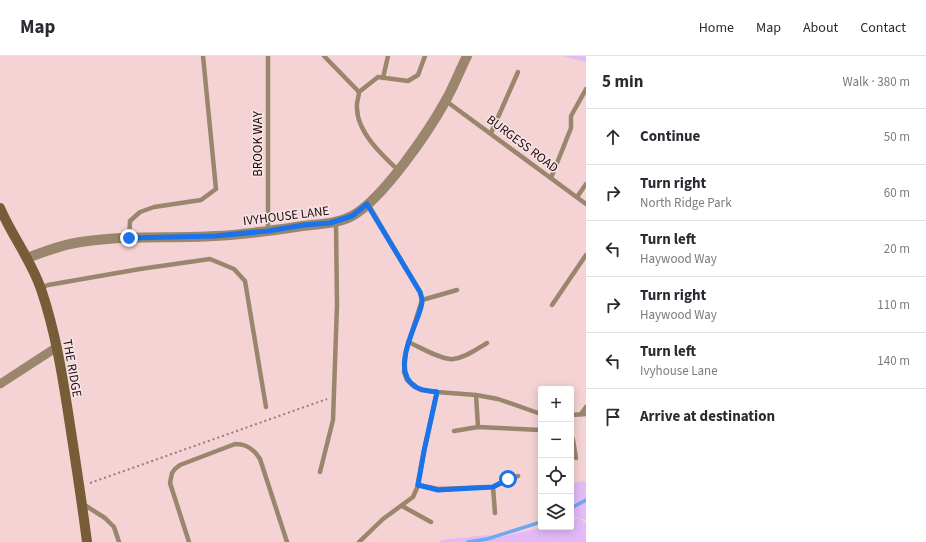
<!DOCTYPE html>
<meta charset="utf-8">
<style>
:root{--surface:#fff;--page:#f7f7f7;--text:#2b2b33;--muted:#7c7c81;--line:#e1e1e2}
body{margin:0;font-family:"Source Sans 3",sans-serif;background:var(--page);color:var(--text)}
.controls{position:absolute;right:12px;bottom:12px;display:grid;overflow:hidden;border-radius:4px;box-shadow:0 2px 10px #0003}
.controls button{width:36px;height:36px;display:grid;place-items:center;padding:0;border:0;border-bottom:1px solid var(--line);background:var(--surface);color:var(--text);font:20px sans-serif}
.stop{position:absolute;width:12px;height:12px;margin:-9px;border:3px solid #1a73e8;border-radius:50%;background:#fff}
.stop.end{background:#1a73e8;border-color:#fff;box-shadow:0 1px 4px #0008}
.list{margin:0;padding:0;list-style:none}
h2{display:flex;justify-content:space-between;align-items:center;height:52px;margin:0;padding:0 16px;font-size:17px}
h2 small{font-size:13px;font-weight:400;color:var(--muted)}
.list li{display:grid;grid-template-columns:26px 1fr auto;gap:12px;align-items:center;box-sizing:border-box;height:56px;padding:0 16px;border-top:1px solid var(--line)}
.list b{display:block;font-size:15px;white-space:nowrap}
.list p{margin:0;font-size:13px;white-space:nowrap;color:var(--muted)}
.list em{font-size:13px;font-style:normal;color:var(--muted)}
.icon{flex:none;width:22px;height:22px;fill:none;stroke:currentColor;stroke-width:2;stroke-linecap:round;stroke-linejoin:round}
.map{position:relative;flex:none;width:586px;height:486px;overflow:hidden}
header{display:flex;align-items:center;gap:24px;box-sizing:border-box;height:56px;padding:0 20px;background:var(--surface);border-bottom:1px solid var(--line)}
header strong{font-size:19px}
nav{display:flex;gap:22px;margin-inline-start:auto;font-size:14px}
main{display:flex}
aside{flex:1;background:var(--surface)}
.map>svg:first-child{display:block}
</style>
<header>
<strong>Map</strong>
<nav><a>Home</a><a>Map</a><a>About</a><a>Contact</a></nav>
</header>
<main>
<div class="map">
<svg width="586" height="486" viewBox="0 0 586 486">
<rect width="100%" height="100%" fill="#f5d3d5"/>
<g fill="#e3baf7">
<polygon points="562,0 586,0 586,6"/>
<polygon points="582,425 586,426 586,464 580,462 586,468 586,486 440,486 441,484 488,479 496,482 543,471 571,471 571,464 580,462 571,461 571,428"/>
</g>
<g fill="none" stroke-linecap="round" stroke-linejoin="round">
<g stroke="#6ea8f1" stroke-width="3.5">
<polyline points="571,452 586,444"/>
<polyline points="468,486 487,483 541,466"/>
</g>
<polyline stroke="#98797c" stroke-width="2" stroke-dasharray="2 3" stroke-linecap="butt" points="90,427 327,343"/>
<g stroke="#99866d" stroke-width="4.5">
<polyline points="268,0 268,174"/>
<polyline points="324,0 359,36"/>
<polyline points="383,22 388,0"/>
<polyline points="446,45 586,148"/>
<polyline points="491,77 518,16"/>
<path d="M398 114C382 99 357 76 357 52 356 47 359 41 359 36L378 21 408 25 418 19 425 0"/>
<polyline points="551,122 571,72 571,60 586,33"/>
<polyline points="577,141 586,128"/>
<polyline points="368,148 420,236 422,244 406,295 404,316 407,324 415,331 421,334 437,336 476,339 498,343 541,358"/>
<polyline points="129,182 130,165 140,156 154,151 201,144 216,133 203,0"/>
<polyline points="40,232 48,229 140,213 210,203 234,213 245,225 266,351"/>
<polyline points="422,244 457,234"/>
<polyline points="552,249 586,199"/>
<path d="M408 286C418 290 443 305 453 303 465 302 477 293 487 287"/>
<polyline points="476,339 478,371"/>
<polyline points="581,358 586,351"/>
<polyline points="571,359 586,358"/>
<polyline points="454,375 478,371 541,374"/>
<polyline points="571,379 573,384 576,402"/>
<polyline points="320,416 333,364 337,249 336,166"/>
<polyline points="418,429 438,433 493,431 518,420"/>
<polyline points="493,431 495,457"/>
<polyline points="83,448 105,462 114,471 119,486"/>
<polyline points="402,450 431,466"/>
<path d="M189 486 170 427 172 417 175 413 180 409 235 388C247 388 254 393 260 403L287 486"/>
<polyline points="359,486 383,463 413,441 417,432 424,395 437,336"/>
</g>
<polyline stroke="#99866d" stroke-width="9" points="0,328 57,291"/>
<path stroke="#99866d" stroke-width="10" d="M27 202C41 197 56 191 70 188 117 178 167 183 215 180 242 179 269 175 296 171 314 168 335 169 352 160 383 143 429 75 446 44 454 30 460 14 467 0"/>
<path stroke="#775d37" stroke-width="10" d="M0 152C12 180 31 204 41 233 56 277 63 323 70 369 76 408 82 447 87 486"/>
</g>
<g fill="none" stroke-linecap="round" stroke-linejoin="round">
<path stroke="#1a73e8" stroke-width="5" d="M129 182 215 180 268 175 304 169 330 167 352 160 367 148 420 236C421 239 422 242 422 245 422 251 419 257 417 263 410 282 393 318 416 331 422 335 430 335 437 336L424 395 418 429 438 434 493 431 508 423"/>
</g>
<g text-anchor="middle" stroke-width="3" stroke-linejoin="round" paint-order="stroke">
<g font-size="13" fill="#23070b" stroke="#f6e5e6">
<text transform="translate(523 87) rotate(37)" y="5">BURGESS ROAD</text>
<text transform="translate(257 88) rotate(-90)" y="5">BROOK WAY</text>
<text transform="translate(286 159) rotate(-7)" y="5">IVYHOUSE LANE</text>
<text transform="translate(73 312) rotate(80)" y="5">THE RIDGE</text>
</g>
</g>
</svg>
<div class="controls">
<button>+</button>
<button>−</button>
<button><svg class="icon" aria-label="locate" viewBox="0 0 24 24"><circle cx="12" cy="12" r="6"/><path d="M12 2v4M12 18v4M2 12h4M18 12h4"/></svg></button>
<button><svg class="icon" aria-label="layers" viewBox="0 0 24 24"><path d="M12 4l9 5-9 5-9-5zM3 14l9 5 9-5"/></svg></button>
</div>
<div class="stop" style="left:508px;top:423px"></div>
<div class="stop end" style="left:129px;top:182px"></div>
</div>
<aside>
<h2>5 min<small>Walk · 380 m</small></h2>
<ul class="list">
<li><svg class="icon" aria-label="ahead" viewBox="0 0 24 24"><path d="M12 20V5M6 11l6-6 6 6"/></svg><div><b>Continue</b></div><em>50 m</em></li>
<li><svg class="icon" aria-label="right" viewBox="0 0 24 24"><path d="M7 20v-9h11M14 6l5 5-5 5"/></svg><div><b>Turn right</b><p>North Ridge Park</p></div><em>60 m</em></li>
<li><svg class="icon" aria-label="left" viewBox="0 0 24 24"><path d="M17 20v-9H6M10 6l-5 5 5 5"/></svg><div><b>Turn left</b><p>Haywood Way</p></div><em>20 m</em></li>
<li><svg class="icon" aria-label="right" viewBox="0 0 24 24"><path d="M7 20v-9h11M14 6l5 5-5 5"/></svg><div><b>Turn right</b><p>Haywood Way</p></div><em>110 m</em></li>
<li><svg class="icon" aria-label="left" viewBox="0 0 24 24"><path d="M17 20v-9H6M10 6l-5 5 5 5"/></svg><div><b>Turn left</b><p>Ivyhouse Lane</p></div><em>140 m</em></li>
<li><svg class="icon" aria-label="arrive" viewBox="0 0 24 24"><path d="M6 21V4h12l-3 4 3 4H6"/></svg><div><b>Arrive at destination</b></div></li>
</ul>
</aside>
</main>
